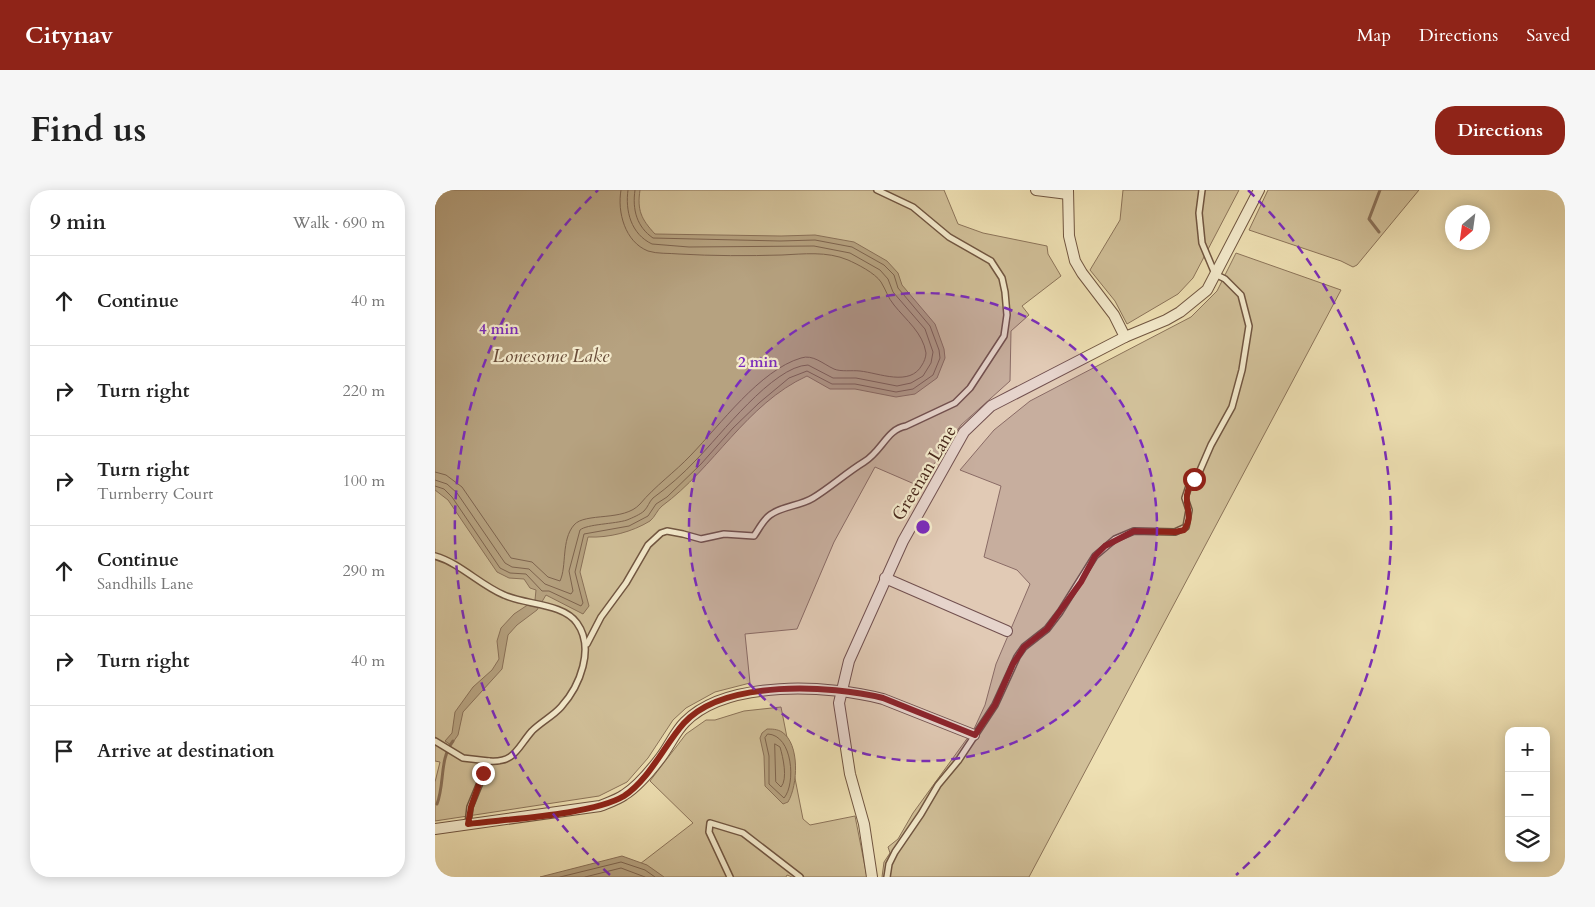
<!DOCTYPE html>
<meta charset="utf-8">
<style>
:root{--surface:#fff;--page:#f6f6f6;--text:#222;--muted:#767676;--line:#e0e0e0;--accent:#8f2418}
body{margin:0;font-family:Cardo,serif;background:var(--page);color:var(--text)}
.controls{position:absolute;right:15px;bottom:15px;display:grid;overflow:hidden;border-radius:10px;box-shadow:0 2px 12px #0003}
.controls button{width:45px;height:45px;display:grid;place-items:center;padding:0;border:0;border-bottom:1px solid var(--line);background:var(--surface);color:var(--text);font:25px sans-serif}
.compass{position:absolute;left:1010px;top:15px;width:45px;height:45px;border-radius:50%;background:var(--surface);box-shadow:0 2px 12px #0003;rotate:209deg}
.stop{position:absolute;width:15px;height:15px;margin:-11px;border:4px solid #8f2418;border-radius:50%;background:#fff}
.stop.end{background:#8f2418;border-color:#fff;box-shadow:0 1px 5px #0008}
.list{margin:0;padding:0;list-style:none}
h2{display:flex;justify-content:space-between;align-items:center;height:65px;margin:0;padding:0 20px;font-size:21px}
h2 small{font-size:16px;font-weight:400;color:var(--muted)}
.list li{display:grid;grid-template-columns:32px 1fr auto;gap:15px;align-items:center;box-sizing:border-box;height:90px;padding:0 20px;border-top:1px solid var(--line)}
.list b{display:block;font-size:19px;white-space:nowrap}
.list p{margin:0;font-size:16px;white-space:nowrap;color:var(--muted)}
.list em{font-size:16px;font-style:normal;color:var(--muted)}
.icon{flex:none;width:28px;height:28px;fill:none;stroke:currentColor;stroke-width:2;stroke-linecap:round;stroke-linejoin:round}
.map{position:relative;flex:none;width:1130px;height:687px;overflow:hidden;border-radius:20px}
header{display:flex;align-items:center;gap:30px;box-sizing:border-box;height:70px;padding:0 25px;background:var(--accent);color:#fff}
header strong{font-size:24px}
nav{display:flex;gap:28px;margin-inline-start:auto;font-size:18px}
.intro{display:flex;align-items:center;justify-content:space-between;box-sizing:border-box;height:120px;padding:0 30px}
h1{margin:0;font-size:35px}
.button{padding:12px 22px;border-radius:20px;background:var(--accent);color:#fff;font-size:18px;font-weight:700}
main{display:flex;gap:30px;padding:0 30px}
aside{flex:1;background:var(--surface);border-radius:20px;box-shadow:0 2px 12px #0003}
.map>svg:first-child{display:block}
</style>
<header>
<strong>Citynav</strong>
<nav><a>Map</a><a>Directions</a><a>Saved</a></nav>
</header>
<div class="intro"><h1>Find us</h1><a class="button">Directions</a></div>
<main>
<aside>
<h2>9 min<small>Walk · 690 m</small></h2>
<ul class="list">
<li><svg class="icon" aria-label="ahead" viewBox="0 0 24 24"><path d="M12 20V5M6 11l6-6 6 6"/></svg><div><b>Continue</b></div><em>40 m</em></li>
<li><svg class="icon" aria-label="right" viewBox="0 0 24 24"><path d="M7 20v-9h11M14 6l5 5-5 5"/></svg><div><b>Turn right</b></div><em>220 m</em></li>
<li><svg class="icon" aria-label="right" viewBox="0 0 24 24"><path d="M7 20v-9h11M14 6l5 5-5 5"/></svg><div><b>Turn right</b><p>Turnberry Court</p></div><em>100 m</em></li>
<li><svg class="icon" aria-label="ahead" viewBox="0 0 24 24"><path d="M12 20V5M6 11l6-6 6 6"/></svg><div><b>Continue</b><p>Sandhills Lane</p></div><em>290 m</em></li>
<li><svg class="icon" aria-label="right" viewBox="0 0 24 24"><path d="M7 20v-9h11M14 6l5 5-5 5"/></svg><div><b>Turn right</b></div><em>40 m</em></li>
<li><svg class="icon" aria-label="arrive" viewBox="0 0 24 24"><path d="M6 21V4h12l-3 4 3 4H6"/></svg><div><b>Arrive at destination</b></div></li>
</ul>
</aside>
<div class="map">
<svg width="1130" height="687" viewBox="0 0 1130 687">
<rect width="100%" height="100%" fill="#efe1b4"/>
<filter id="stains"><feTurbulence type="fractalNoise" baseFrequency=".004" numOctaves="4"/><feColorMatrix values="0 0 0 0 .2 0 0 0 0 .09 0 0 0 0 .02 0 0 0 .5 -.17"/></filter>
<radialGradient id="worn" r=".72"><stop offset=".6" stop-color="#630" stop-opacity="0"/><stop offset="1" stop-color="#630" stop-opacity=".3"/></radialGradient>
<g fill="#d2c19a" stroke="#8c745a">
<polygon points="0,0 509,0 523,34 548,43 612,56 613,64 626,86 587,116 594,125 576,141 575,191 526,235 484,296 440,277 399,352 362,439 310,444 315,493 280,502 251,518 238,530 213,568 192,592 164,606 0,631 0,592 5,572 0,571"/>
<polygon points="688,0 804,0 758,88 743,104 692,134 680,111 655,80 685,30"/>
<polygon points="833,0 984,0 922,75 918,77 906,71 814,40"/>
<polygon points="801,63 906,100 594,687 447,687 449,672 455,663 453,657 463,649 478,623 539,539 550,515 561,474 595,394 582,380 549,367 566,296 525,280 559,240 595,211 756,127 782,101"/>
<polygon points="346,517 368,629 375,635 420,626 432,687 357,687 352,685 351,687 134,687 201,677 258,633 215,591 251,544 271,530 280,530 309,521"/>
</g>
<g fill="#b6a280" stroke="#8a7158">
<path d="M0 0H205C202 20 206 29 220 44L346 46 380 45 419 52 452 71 463 83 467 95 500 134 509 159 510 168 502 188 480 204 461 207 420 199H395L372 186C311 214 279 278 227 316 222 320 220 327 215 331 197 342 174 348 153 347L145 382 154 416 148 424 111 405 102 420 82 435 73 445 67 479 28 522 23 545 16 555 10 551 17 543 20 522 38 497 57 480 64 469 62 451 66 438 79 424 100 410 101 400 95 398 89 389 74 388 62 382 13 310 0 300Z"/>
<path d="M332 539C337 539 342 539 347 542 365 554 363 595 353 612L348 614 330 596 329 566 325 548 327 543Z"/>
<polygon points="187,666 212,675 229,687 105,687"/>
</g>
<g fill="none" stroke-linecap="round" stroke-linejoin="round">
<g stroke="#7e644e" stroke-width="1">
<path d="M0 282 11 285 27 297 76 368 97 372 113 387 125 391C132 376 126 350 139 335 150 322 189 332 205 314 220 296 240 282 256 265 285 235 325 180 366 168 378 164 388 174 399 179 406 182 417 180 425 181 444 183 475 197 487 175 489 172 491 167 491 163 488 143 471 130 459 115 453 108 451 100 446 92 440 83 422 74 413 70 392 61 368 64 347 65 313 66 278 66 244 64 234 63 222 64 213 61 190 52 182 22 186 0"/>
<path d="M0 290 12 294 22 303 70 373 77 377 94 379 110 394 136 404 138 401 134 381 145 340C152 334 180 334 192 330 197 328 206 324 209 321 213 317 214 312 218 308 233 297 248 284 261 270 285 246 338 176 373 175L398 188H421L462 196 476 193 488 186 496 173 498 162 490 139 458 102 453 89 445 80 415 63 379 56 254 57 217 54C196 44 190 21 193 0"/>
<path d="M0 296 9 299 17 307 65 378 75 383 91 384 107 401H114L146 416 148 413 140 382 149 344 194 336 213 326 221 314 232 307 266 274 298 238 324 213 354 188 372 181 397 194H420L461 202 478 199 498 185 505 168 504 160 495 136 463 98 459 85 449 75 417 57 380 50 345 51 218 48C202 37 197 20 200 0"/>
<path d="M333 544C358 545 361 594 349 608L334 594V566L330 548Z"/>
<path d="M340 554 345 557C348 567 353 589 346 597L341 592Z"/>
<polyline points="125,687 186,672 210,680 220,687"/>
<polyline points="150,687 186,678 210,687"/>
</g>
<g stroke="#8a7158" stroke-width="3">
<polyline points="944,42 934,29 945,0"/>
<path d="M2 614C10 593 4 570 18 551"/>
</g>
<g stroke="#715641" stroke-width="8">
<g id="service">
<path d="M0 366C25 373 45 395 69 405 90 415 128 413 142 433 160 458 145 496 126 517 118 526 106 532 97 541 82 558 80 573 54 571"/>
<path d="M152 454 166 427 191 393 213 355 226 343 232 341 248 344 266 349 289 344 319 346C324 339 328 330 335 325 347 316 365 316 378 308 396 297 411 283 429 272 447 261 452 239 471 236L520 213 535 198 569 146 572 125 570 102 567 88 556 71 514 47 478 17 442 0"/>
<polyline points="0,551 28,568 54,571 35,617 33,634"/>
<polyline points="295,687 274,642 275,633 308,643 365,687"/>
<polyline points="452,687 454,674 460,662 486,624 503,595 523,571 560,515 582,467 589,457 612,439 625,422 660,366 680,349 699,341 740,342 751,337 754,320 750,308 754,296 763,285 776,255 797,217 807,180 814,136 806,105 790,89 780,84 767,53 764,23 767,0"/>
</g>
</g>
<g stroke="#715641" stroke-width="12">
<g id="minor">
<polyline points="601,0 633,4"/>
<polyline points="633,0 634,46 640,71 647,83 679,125 690,147"/>
<polyline points="450,388 572,441"/>
<path d="M0 639 165 616C172 613 182 610 189 605 202 597 217 579 226 567 235 555 240 542 250 532 292 489 395 495 448 509L539 545"/>
<polyline points="437,687 429,634 415,584 404,513 414,471 468,351 529,242 556,216 690,147 731,130 745,122 772,100 824,0"/>
</g>
</g>
<use href="#service" stroke="#f5ecce" stroke-width="5"/>
<use href="#minor" stroke="#f5ecce" stroke-width="10"/>
</g>
<g fill="none" stroke-linecap="round" stroke-linejoin="round">
<path stroke="#8f2418" stroke-width="6" d="M48 583 36 617 33 634C72 629 157 625 189 606 214 590 230 554 249 533 289 489 396 495 448 508L540 545 560 515 578 474 589 457 612 439 646 392 660 366 670 356 699 341 740 342 749 340C762 322 742 312 759 289"/>
</g>
<circle cx="488" cy="337" r="234" fill="#7b2cbf" fill-opacity=".12"/>
<g fill="none" stroke="#7b2cbf" stroke-width="2.5" stroke-dasharray="9 6">
<circle cx="488" cy="337" r="234"/>
<path d="M175 685A468 468 0 0 1 163 0M813 0A468 468 0 0 1 801 685"/>
</g>
<g text-anchor="middle" stroke-width="4.5" stroke-linejoin="round" paint-order="stroke">
<g font-size="18" fill="#47271b" stroke="#f5ecce">
<text transform="translate(489 283) rotate(-59)" y="6">Greenan Lane</text>
</g>
<g font-size="19" font-style="italic" fill="#684c39" stroke="#f5ecce">
<text x="116" y="172">Lonesome Lake</text>
</g>
</g>
<circle cx="488" cy="337" r="8" fill="#7b2cbf" stroke="#f5ecce" stroke-width="2.5"/>
<g font-size="15" text-anchor="middle" font-weight="bold" fill="#7b2cbf" stroke="#f5ecce" stroke-width="4.5" stroke-linejoin="round" paint-order="stroke">
<text x="64" y="144">4 min</text>
<text x="323" y="177">2 min</text>
</g>
<rect width="100%" height="100%" filter="url(#stains)"/>
<rect width="100%" height="100%" fill="url(#worn)"/>
</svg>
<div class="controls">
<button>+</button>
<button>−</button>
<button><svg class="icon" aria-label="layers" viewBox="0 0 24 24"><path d="M12 4l9 5-9 5-9-5zM3 14l9 5 9-5"/></svg></button>
</div>
<svg class="compass" viewBox="-18 -18 36 36"><path d="M0-13l5 13h-10z" fill="#e53935"/><path d="M0 13l5-13h-10z" fill="#767676"/></svg>
<div class="stop" style="left:759px;top:289px"></div>
<div class="stop end" style="left:48px;top:583px"></div>
</div>
</main>
